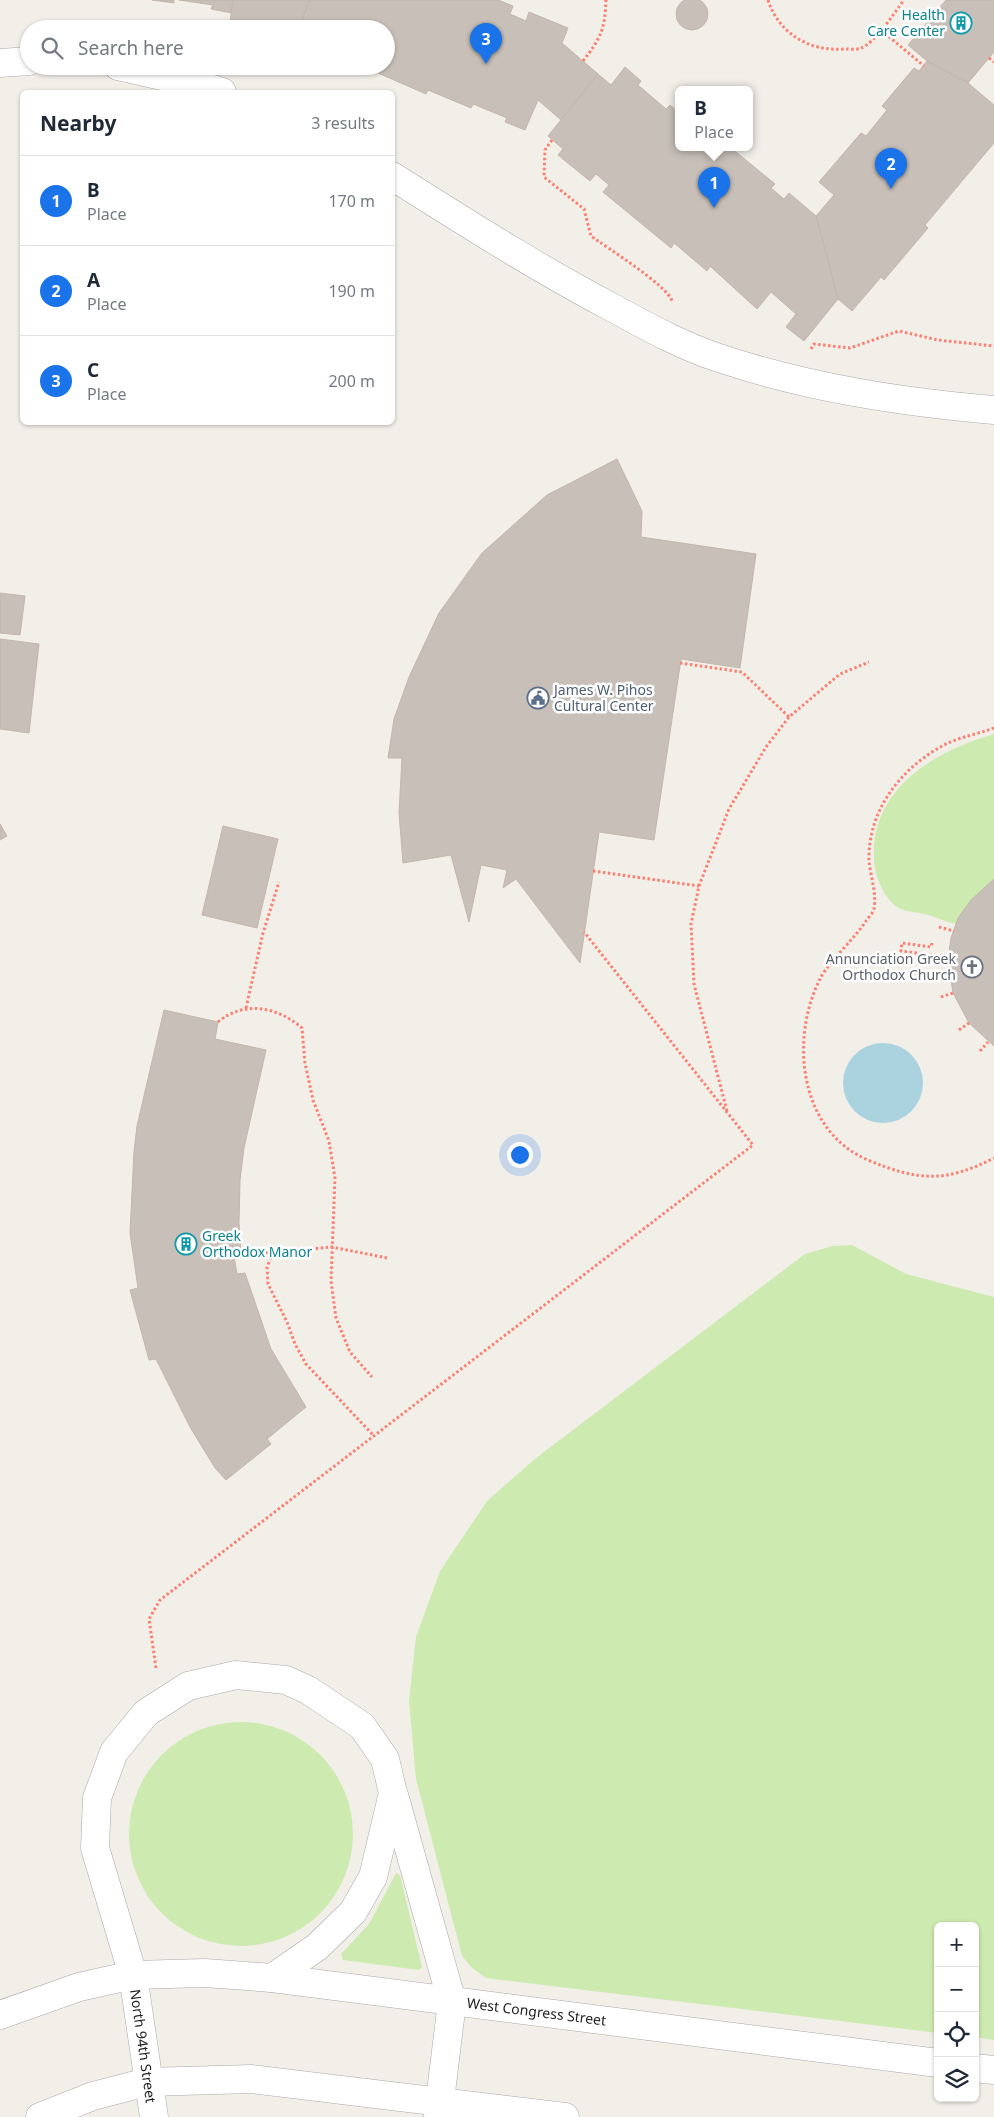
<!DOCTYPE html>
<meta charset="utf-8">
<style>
:root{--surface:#fff;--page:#f2f2f3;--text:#1f2937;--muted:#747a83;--line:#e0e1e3;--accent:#1a73e8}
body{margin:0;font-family:"Noto Sans",sans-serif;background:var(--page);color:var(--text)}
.controls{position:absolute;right:15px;bottom:15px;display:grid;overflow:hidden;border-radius:8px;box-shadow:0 1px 4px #0004}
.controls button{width:45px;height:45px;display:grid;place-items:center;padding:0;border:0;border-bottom:1px solid var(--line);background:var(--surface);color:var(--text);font:25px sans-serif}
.you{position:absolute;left:519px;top:1154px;width:18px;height:18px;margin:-12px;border:4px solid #fff;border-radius:50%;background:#1a73e8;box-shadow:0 0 0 8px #1a73e833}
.badge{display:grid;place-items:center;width:32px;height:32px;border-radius:50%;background:var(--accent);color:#fff;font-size:16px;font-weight:700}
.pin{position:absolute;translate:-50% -41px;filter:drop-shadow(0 1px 2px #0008)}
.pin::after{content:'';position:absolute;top:26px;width:18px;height:15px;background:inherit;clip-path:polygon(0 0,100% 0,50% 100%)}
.popup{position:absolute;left:675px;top:86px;width:78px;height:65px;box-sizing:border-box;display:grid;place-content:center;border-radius:8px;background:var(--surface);filter:drop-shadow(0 1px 4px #0005);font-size:16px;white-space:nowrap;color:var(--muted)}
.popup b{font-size:19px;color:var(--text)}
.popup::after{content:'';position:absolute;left:50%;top:100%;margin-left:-10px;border:10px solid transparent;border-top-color:var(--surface)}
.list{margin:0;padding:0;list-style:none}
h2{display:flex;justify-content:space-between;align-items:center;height:65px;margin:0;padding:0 20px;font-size:21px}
h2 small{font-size:16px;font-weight:400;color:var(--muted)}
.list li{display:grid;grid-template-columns:32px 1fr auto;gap:15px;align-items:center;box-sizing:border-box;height:90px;padding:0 20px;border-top:1px solid var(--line)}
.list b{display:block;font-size:19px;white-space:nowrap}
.list p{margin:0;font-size:16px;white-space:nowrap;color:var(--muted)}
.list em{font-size:16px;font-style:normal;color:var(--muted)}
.icon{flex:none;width:28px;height:28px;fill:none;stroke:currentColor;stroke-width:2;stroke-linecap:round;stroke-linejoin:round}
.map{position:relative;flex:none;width:994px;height:2117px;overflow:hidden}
.search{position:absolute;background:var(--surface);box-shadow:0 1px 4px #0004;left:20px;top:20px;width:375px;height:55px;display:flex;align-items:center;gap:12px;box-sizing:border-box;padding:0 18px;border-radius:28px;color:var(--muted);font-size:19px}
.panel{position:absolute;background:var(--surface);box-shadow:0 1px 4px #0004;left:20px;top:90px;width:375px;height:335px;border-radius:8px}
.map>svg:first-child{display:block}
</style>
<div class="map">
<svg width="994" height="2117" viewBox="0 0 994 2117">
<rect width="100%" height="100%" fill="#f2efe9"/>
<g fill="#cdebb0">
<path d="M994 734V879L971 900 956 924C945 922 935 916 924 914 917 912 908 912 901 909 887 903 878 883 875 869 864 793 931 752 994 734Z"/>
<polygon points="852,1245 906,1274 994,1297 994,2040 975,2037 975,1926 938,1926 938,2033 486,1978 472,1968 462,1956 416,1779 409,1701 416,1637 440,1571 487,1501 536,1458 805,1254 832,1246"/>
<circle cx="241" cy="1834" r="112"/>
<polygon points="396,1873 400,1875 422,1967 419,1970 343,1960 341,1954 369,1924"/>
</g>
<circle fill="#aad3df" cx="883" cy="1083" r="40"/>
<g fill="#c7bfb8" stroke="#c4b6ab">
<circle cx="692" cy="14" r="16"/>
<polygon points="152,0 174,0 174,3"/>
<polygon points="179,0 233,0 232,13 211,9 213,5"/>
<polygon points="233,0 310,0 298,29 229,29"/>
<polygon points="310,0 498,0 513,6 510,14 526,21 529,12 568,28 562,43 598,74 561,120 538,100 525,130 505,122 507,118 473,104 471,108 428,90 426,94 362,66 386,66 386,29 298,29"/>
<polygon points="946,0 994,0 994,52 968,83 927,61 908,45"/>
<polygon points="927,61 968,83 994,105 994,143 925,225 928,228 884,280 881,277 852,311 838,299 816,216 834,195 819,182 861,133 866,136 887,110 882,106 914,68 919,71"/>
<polygon points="625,67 641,81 638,85 666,109 670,105 679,113 679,147 730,147 775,184 771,188 784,199 789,193 816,216 838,299 804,341 786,327 796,314 771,292 757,309 710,266 707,271 674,243 671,248 603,192 609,185 596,174 590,181 558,155 563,149 548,136 598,74 611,85"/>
<polygon points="617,459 642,511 641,537 756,554 740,668 681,659 654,840 599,832 580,963 516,879 503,888 507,870 481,865 469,922 451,855 403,863 399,813 402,758 388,758 394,719 409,677 439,613 482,553 547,495"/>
<polygon points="0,593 25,596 20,635 0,633"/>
<polygon points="0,639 39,644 29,733 0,729"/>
<polygon points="0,824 7,836 0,840"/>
<polygon points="223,826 278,839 257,928 202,915"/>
<polygon points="994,879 994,1046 969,1023 953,993 948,960 951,938 958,918 971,900"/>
<polygon points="164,1010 218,1022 215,1039 266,1050 244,1148 240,1180 239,1223 241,1255 234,1256 237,1274 245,1273 271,1349 306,1407 267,1439 271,1444 226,1480 215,1468 190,1427 156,1359 149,1360 130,1290 138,1288 130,1233 134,1151 137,1126"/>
</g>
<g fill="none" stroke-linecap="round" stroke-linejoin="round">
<g stroke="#a9a9a9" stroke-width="29">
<g id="minor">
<polyline points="0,63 29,61"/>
<polyline points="118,66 189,82 222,92"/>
<path d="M392 176C465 222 537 268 613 308 648 327 682 346 719 358 809 388 901 402 994 410"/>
<polyline points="394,1795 452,2002 438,2117"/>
<path id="s1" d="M0 2015 79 1987 133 1975 205 1973 272 1978 938 2063"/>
<polyline points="975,2068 994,2070"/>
<polyline points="40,2117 93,2096 147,2082 251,2079 565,2117"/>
<polyline points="154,2117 133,1975 95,1848 97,1798 114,1752 146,1713 188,1686 236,1675 286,1680 308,1690 362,1726 385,1759 393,1793 373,1877 353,1912 317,1947 272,1978"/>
</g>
</g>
<g stroke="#fa8072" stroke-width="3" stroke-dasharray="2.5 2.5" stroke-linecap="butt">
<path d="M768 0C779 34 810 52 845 49 850 49 857 50 861 48 874 44 895 12 904 0"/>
<polyline points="881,30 924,66"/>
<polyline points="989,58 994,62"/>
<path d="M583 61C601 38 605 29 606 0"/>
<polyline points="254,66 271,66"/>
<path d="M552 140 545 150 544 177 584 209 591 236C606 247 668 286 672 301"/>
<polyline points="811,349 814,344 850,348 899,331 938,340 994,346"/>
<polyline points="680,663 742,672 789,717"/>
<path d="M994 728C978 734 959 737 944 745 901 768 868 810 869 860 870 875 877 893 874 909 873 913 868 918 866 921 854 939 830 961 821 977 789 1038 799 1131 868 1160 918 1181 945 1183 994 1158"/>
<polyline points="593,871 699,886"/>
<polyline points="939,927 954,931"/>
<polyline points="932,943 931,947 902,943 901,951 949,957"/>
<polyline points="935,974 950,973"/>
<polyline points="941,997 953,993"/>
<polyline points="246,1008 263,933 279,882"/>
<path d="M218 1022C244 1000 278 1007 302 1028L305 1063 313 1100 329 1141 335 1178 331 1281 336 1318 350 1352 372 1377"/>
<polyline points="959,1030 969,1023"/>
<polyline points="980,1051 988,1042"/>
<polyline points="727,1111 694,984 691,924 699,886 729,809 766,747 789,717 840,674 869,662"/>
<polyline points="273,1253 267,1267 268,1284 287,1322 295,1344 306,1364 374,1436"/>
<polyline points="241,1255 332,1247 387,1258"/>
<polyline points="156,1668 149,1619 160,1600 753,1145 584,932"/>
</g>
<use href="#minor" stroke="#fff" stroke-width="28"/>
</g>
<defs>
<g id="building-ring" transform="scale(1.125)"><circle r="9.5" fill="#fff" stroke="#0f9aa8" stroke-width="1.5"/><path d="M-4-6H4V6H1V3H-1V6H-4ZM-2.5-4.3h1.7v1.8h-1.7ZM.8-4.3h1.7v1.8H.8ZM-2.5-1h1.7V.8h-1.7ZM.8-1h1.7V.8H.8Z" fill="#0f9aa8"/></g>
<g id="civic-ring" transform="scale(1.125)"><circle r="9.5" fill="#fff" stroke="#5c6f8a" stroke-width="1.5"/><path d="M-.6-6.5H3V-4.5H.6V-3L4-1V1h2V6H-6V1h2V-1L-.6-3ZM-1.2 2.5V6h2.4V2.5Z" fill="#5c6f8a"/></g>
<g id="church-ring" transform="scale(1.125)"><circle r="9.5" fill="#fff" stroke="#6b7280" stroke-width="1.5"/><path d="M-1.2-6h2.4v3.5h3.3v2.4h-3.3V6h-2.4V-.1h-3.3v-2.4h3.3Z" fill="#6b7280"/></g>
</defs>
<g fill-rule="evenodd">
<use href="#building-ring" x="961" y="23"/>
<use href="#civic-ring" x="538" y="698"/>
<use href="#church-ring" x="972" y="967"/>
<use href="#building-ring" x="186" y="1244"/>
</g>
<g text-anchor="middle" stroke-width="5" stroke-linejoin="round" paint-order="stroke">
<g font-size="14" fill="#0d838f" stroke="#fff" text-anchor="end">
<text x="945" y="20">Health<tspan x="945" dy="16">Care Center</tspan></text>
<text x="202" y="1241" text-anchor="start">Greek<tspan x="202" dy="16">Orthodox Manor</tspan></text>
</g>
<g font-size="14" fill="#4e5e75" stroke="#fff" text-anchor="start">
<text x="554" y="695">James W. Pihos<tspan x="554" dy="16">Cultural Center</tspan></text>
</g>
<g font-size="14" fill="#5b616d" stroke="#fff" text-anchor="end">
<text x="956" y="964">Annunciation Greek<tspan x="956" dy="16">Orthodox Church</tspan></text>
</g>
<g font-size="14" fill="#222" stroke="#fff">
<text dy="5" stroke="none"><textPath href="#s1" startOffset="545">West Congress Street</textPath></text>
<text transform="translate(143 2046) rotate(82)" y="5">North 94th Street</text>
</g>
</g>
</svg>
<div class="controls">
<button>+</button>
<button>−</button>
<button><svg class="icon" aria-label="locate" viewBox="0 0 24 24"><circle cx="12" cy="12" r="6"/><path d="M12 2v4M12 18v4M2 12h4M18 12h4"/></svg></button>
<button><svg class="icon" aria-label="layers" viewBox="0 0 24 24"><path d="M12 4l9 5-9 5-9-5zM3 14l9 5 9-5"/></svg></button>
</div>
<div class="you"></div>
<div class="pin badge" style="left:714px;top:208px">1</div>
<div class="popup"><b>B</b>Place</div>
<div class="pin badge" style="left:891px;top:189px">2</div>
<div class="pin badge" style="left:486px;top:64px">3</div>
<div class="search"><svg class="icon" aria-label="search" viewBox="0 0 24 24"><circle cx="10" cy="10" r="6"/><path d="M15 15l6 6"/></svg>Search here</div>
<section class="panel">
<h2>Nearby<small>3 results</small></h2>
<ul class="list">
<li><span class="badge">1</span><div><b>B</b><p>Place</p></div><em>170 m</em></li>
<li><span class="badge">2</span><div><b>A</b><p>Place</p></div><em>190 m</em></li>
<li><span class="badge">3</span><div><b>C</b><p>Place</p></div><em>200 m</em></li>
</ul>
</section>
</div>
